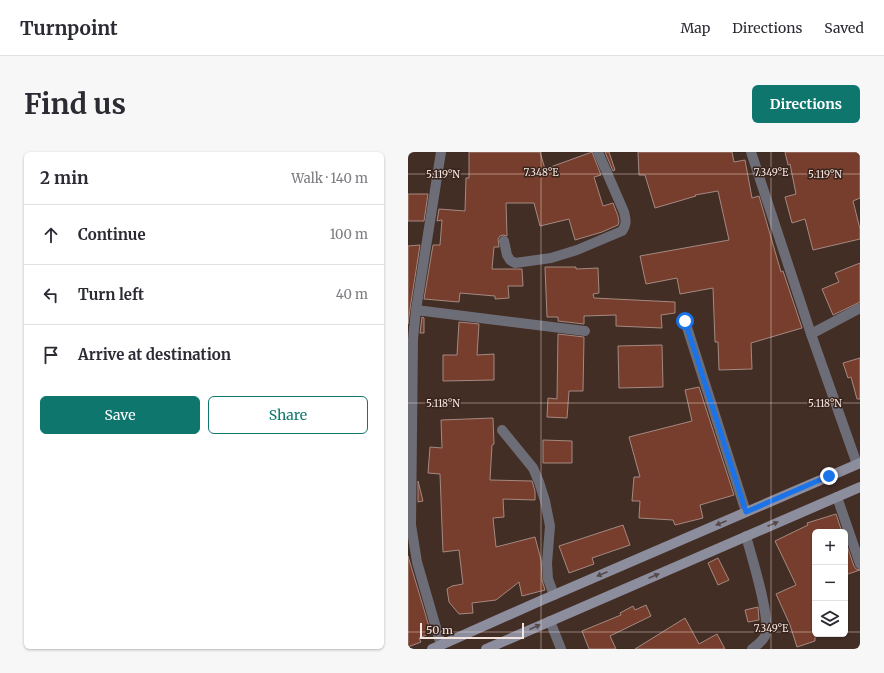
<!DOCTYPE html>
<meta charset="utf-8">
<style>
:root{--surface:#fff;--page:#f7f7f7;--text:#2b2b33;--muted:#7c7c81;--line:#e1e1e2;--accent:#0f766e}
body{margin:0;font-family:Merriweather,serif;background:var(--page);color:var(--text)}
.controls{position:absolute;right:12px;bottom:12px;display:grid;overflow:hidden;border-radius:6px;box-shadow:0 1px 3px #0004}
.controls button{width:36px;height:36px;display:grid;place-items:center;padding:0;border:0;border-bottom:1px solid var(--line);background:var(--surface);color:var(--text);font:20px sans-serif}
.scale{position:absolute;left:12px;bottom:10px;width:104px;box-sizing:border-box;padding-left:4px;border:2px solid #f3e4df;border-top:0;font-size:11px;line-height:14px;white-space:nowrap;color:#f3e4df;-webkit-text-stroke:3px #39241c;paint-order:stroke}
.stop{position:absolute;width:12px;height:12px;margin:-9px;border:3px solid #1a73e8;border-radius:50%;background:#fff}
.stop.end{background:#1a73e8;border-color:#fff;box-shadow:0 1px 4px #0008}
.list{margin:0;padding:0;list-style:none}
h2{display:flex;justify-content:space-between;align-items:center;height:52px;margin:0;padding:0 16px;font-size:17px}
h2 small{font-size:13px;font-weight:400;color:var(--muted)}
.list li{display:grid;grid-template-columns:26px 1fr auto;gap:12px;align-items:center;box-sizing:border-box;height:60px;padding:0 16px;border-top:1px solid var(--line)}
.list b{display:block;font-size:15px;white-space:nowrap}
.list em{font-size:13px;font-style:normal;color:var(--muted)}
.actions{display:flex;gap:8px;padding:12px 16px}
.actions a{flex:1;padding:9px 0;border:1px solid var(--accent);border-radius:6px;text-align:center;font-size:14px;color:var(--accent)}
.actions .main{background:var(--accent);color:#fff}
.icon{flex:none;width:22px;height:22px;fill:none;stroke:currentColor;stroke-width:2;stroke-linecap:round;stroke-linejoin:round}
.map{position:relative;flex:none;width:452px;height:497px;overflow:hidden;border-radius:6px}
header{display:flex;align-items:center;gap:24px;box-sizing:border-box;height:56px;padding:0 20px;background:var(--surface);border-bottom:1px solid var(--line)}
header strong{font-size:19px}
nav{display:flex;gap:22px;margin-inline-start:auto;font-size:14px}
.intro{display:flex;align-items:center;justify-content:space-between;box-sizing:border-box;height:96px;padding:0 24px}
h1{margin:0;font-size:28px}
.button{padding:10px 18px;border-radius:6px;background:var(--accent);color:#fff;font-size:14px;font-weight:700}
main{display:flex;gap:24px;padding:0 24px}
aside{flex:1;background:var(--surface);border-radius:6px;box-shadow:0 1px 3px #0004}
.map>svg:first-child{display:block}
</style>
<header>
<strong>Turnpoint</strong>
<nav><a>Map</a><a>Directions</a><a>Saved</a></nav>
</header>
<div class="intro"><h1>Find us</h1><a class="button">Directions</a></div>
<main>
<aside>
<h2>2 min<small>Walk · 140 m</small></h2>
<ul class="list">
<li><svg class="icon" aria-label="ahead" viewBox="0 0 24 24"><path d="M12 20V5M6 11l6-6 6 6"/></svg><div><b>Continue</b></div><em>100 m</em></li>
<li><svg class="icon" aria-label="left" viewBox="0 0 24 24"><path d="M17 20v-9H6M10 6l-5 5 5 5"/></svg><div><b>Turn left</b></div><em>40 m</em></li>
<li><svg class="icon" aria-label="arrive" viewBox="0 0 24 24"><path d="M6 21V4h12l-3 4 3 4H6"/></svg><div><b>Arrive at destination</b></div></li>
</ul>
<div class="actions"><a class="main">Save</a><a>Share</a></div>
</aside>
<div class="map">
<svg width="452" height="497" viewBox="0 0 452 497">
<rect width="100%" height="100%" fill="#432e26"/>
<g fill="#773e2d" stroke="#a48981">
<polygon points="61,0 132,0 137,17 184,0 193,23 186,25 195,54 205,51 210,64 211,70 210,73 194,80 167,88 161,67 132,74 126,51 98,51 99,84 95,83 92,84 90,87 91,95 86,95 84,117 114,117 115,134 100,134 101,146 87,147 87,144 52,141 51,150 16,147 25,93 32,93 34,68 29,69 31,57 57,59 58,26 61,26"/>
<polygon points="197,0 201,0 207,18 205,19"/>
<polygon points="230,0 324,0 326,10 337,8 344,46 351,44 373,120 375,119 394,176 343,191 344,217 311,218 310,190 307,190 305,136 272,142 269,126 238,132 232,104 321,88 310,39 287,43 288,44 247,56 237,23 231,23"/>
<polygon points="377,0 452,0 452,46 445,49 452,77 452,87 405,98 397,67 384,71 377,45 388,42 382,12 380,13"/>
<polygon points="0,42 20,42 16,69 0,69"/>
<polygon points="12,93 2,157 0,172 0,94"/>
<polygon points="452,111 452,150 425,163 414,137 431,130 427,121"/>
<polygon points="137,115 168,115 168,117 190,116 191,141 185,142 186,146 267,150 267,161 253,163 254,176 208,174 208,163 176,164 176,172 150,169 150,165 139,165"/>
<polygon points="14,165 16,166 16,181 12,181"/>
<polygon points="51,170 71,172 69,203 86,202 86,228 35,229 35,203 49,203"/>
<polygon points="150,182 176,185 175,239 161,239 159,266 139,265 140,246 149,247"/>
<polygon points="254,193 255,235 211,236 210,194"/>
<polygon points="452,206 452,247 449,247 443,225 440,226 435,211"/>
<polygon points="291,235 326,343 292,353 295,366 267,373 265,368 231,366 232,349 224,349 226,325 232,325 221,285 284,269 277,238"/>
<polygon points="85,266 86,292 84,293 82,328 124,329 127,339 127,348 95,347 96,365 85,366 88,395 127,385 133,408 134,428 137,438 114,444 111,430 88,448 64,451 65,461 51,462 41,450 39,437 44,434 55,432 51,398 35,400 32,322 20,321 22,295 34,296 33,268"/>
<polygon points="135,288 164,289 164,311 135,311"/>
<polygon points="10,329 15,349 10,350"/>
<polygon points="428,362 434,380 407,380 407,489 389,495 382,473 368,442 388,433 367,389 400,373 399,371"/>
<polygon points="215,373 222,393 184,406 186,412 161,421 151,394"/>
<polygon points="437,388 446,414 448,417 452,418 437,423"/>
<polygon points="0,404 23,481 11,486 13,490 0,495"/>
<polygon points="310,406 321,428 310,433 300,411"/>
<polygon points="238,453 243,464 202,484 208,497 181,497 174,479 213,463 212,461 225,454 227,458"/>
<polygon points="350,455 351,468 340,470 337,458"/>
<polygon points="277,466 291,492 309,482 317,497 227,497"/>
</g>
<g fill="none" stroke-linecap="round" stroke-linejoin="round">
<g stroke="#6d6d77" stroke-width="10">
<polyline points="33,0 8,158 5,187 3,373 9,410 33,493"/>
<polyline points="343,0 403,182 449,312"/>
<path d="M96 89 99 103 102 108 107 111 143 106 169 98 214 79C219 72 218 68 216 60L190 0"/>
<polyline points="8,158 177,179"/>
<polyline points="277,169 338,360"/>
<polyline points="403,182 452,156"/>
<polyline points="94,278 125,316 131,330 137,349 142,374 139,411 140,427 146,443"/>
<polyline points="429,345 452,412"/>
<path d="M338 384C343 403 364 468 357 484 354 490 349 493 344 497"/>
<polyline points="142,469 153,497"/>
</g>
<g stroke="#8c8d9d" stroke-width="10">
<polyline points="24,497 132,449 452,311"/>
<polyline points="78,497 452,335"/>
</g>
</g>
<defs><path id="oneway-solid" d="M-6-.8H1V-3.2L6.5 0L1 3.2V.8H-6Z"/></defs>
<g fill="#564949">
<use href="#oneway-solid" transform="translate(313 371) rotate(157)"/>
<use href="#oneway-solid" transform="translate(365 372) rotate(-23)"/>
<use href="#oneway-solid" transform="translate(194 422) rotate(157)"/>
<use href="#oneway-solid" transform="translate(246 424) rotate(-23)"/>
<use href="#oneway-solid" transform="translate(127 475) rotate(-24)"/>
</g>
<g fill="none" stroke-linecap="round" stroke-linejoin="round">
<polyline stroke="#1a73e8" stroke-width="5" points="277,169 338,360 421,324"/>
</g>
<path fill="none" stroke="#f3e4df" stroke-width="1" stroke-opacity="0.45" d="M133 0V497M363 0V497M0 22H452M0 251H452M0 480H407M437 480H452"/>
<g font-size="10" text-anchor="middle" fill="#f3e4df" stroke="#39241c" stroke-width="3" stroke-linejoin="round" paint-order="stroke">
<text x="133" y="24">7.348°E</text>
<text x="363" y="24">7.349°E</text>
<text x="35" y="26">5.119°N</text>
<text x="417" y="26">5.119°N</text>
<text x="35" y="255">5.118°N</text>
<text x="417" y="255">5.118°N</text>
<text x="363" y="480">7.349°E</text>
</g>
</svg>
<div class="controls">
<button>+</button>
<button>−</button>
<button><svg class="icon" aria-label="layers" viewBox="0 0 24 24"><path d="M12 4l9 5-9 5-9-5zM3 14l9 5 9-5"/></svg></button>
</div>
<div class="scale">50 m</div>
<div class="stop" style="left:277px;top:169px"></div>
<div class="stop end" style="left:421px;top:324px"></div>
</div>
</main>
